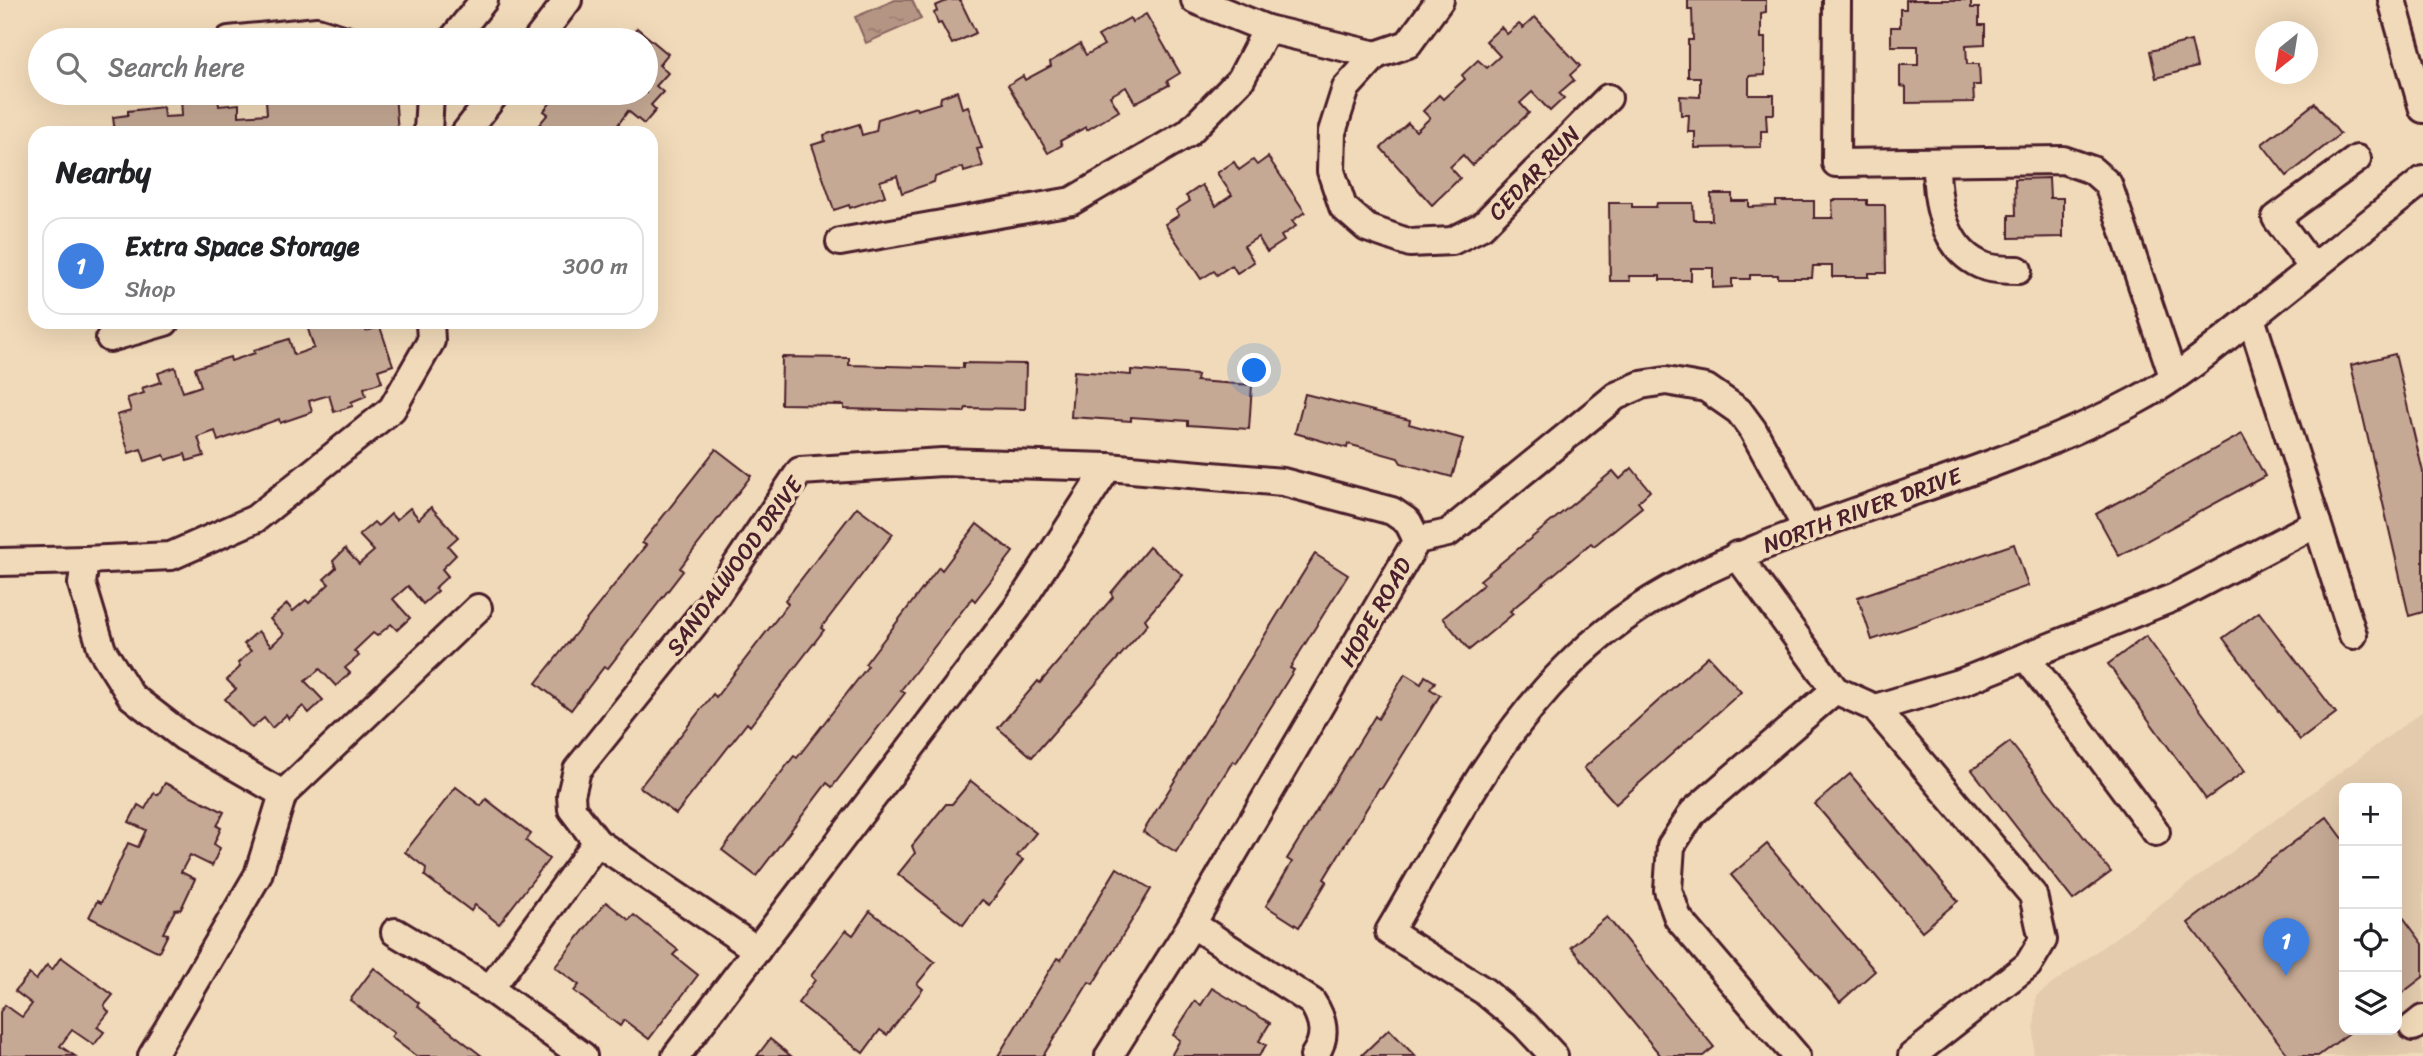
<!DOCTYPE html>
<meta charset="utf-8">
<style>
:root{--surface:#fff;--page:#f2f2f2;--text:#202124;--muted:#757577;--line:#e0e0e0;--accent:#c8321e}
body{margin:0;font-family:Sriracha,sans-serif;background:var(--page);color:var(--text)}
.controls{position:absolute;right:21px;bottom:21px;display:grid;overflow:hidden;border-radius:14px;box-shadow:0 7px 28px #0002}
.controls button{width:63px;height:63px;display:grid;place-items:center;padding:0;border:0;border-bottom:2px solid var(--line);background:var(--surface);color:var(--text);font:35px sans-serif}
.compass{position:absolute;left:2255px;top:21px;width:63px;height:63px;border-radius:50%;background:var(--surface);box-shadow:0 7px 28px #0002;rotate:210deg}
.you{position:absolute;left:1255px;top:371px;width:24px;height:24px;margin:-18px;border:5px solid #fff;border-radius:50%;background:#1a73e8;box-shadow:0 0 0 10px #1a73e833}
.badge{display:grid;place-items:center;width:46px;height:46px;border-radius:50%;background:var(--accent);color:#fff;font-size:23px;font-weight:700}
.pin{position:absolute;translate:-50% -58px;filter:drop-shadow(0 2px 4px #0008)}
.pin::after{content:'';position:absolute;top:37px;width:24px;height:21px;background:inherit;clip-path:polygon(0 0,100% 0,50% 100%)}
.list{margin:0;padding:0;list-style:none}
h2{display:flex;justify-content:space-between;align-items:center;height:91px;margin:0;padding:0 28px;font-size:30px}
h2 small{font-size:23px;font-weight:400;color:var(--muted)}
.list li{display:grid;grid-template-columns:46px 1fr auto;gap:21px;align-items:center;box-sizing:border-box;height:98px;margin:0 14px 14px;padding:0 14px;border:2px solid var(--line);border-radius:21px}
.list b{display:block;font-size:26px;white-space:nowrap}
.list p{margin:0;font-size:23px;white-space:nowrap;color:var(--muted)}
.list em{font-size:23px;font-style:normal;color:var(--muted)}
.icon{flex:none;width:38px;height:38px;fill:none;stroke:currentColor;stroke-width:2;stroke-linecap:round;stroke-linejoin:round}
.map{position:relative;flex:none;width:2423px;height:1056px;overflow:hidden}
.search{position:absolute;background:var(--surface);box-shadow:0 7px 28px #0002;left:28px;top:28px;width:630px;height:77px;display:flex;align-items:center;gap:18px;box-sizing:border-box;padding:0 24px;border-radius:38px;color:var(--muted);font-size:26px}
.panel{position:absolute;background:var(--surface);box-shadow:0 7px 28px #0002;left:28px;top:126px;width:630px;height:203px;border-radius:21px}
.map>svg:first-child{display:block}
</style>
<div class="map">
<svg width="2423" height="1056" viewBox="0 0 2423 1056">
<defs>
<pattern id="water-ripples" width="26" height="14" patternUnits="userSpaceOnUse" patternTransform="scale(1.75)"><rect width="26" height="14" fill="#b49584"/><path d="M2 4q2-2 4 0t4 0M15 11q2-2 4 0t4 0" fill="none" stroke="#94796c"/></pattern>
</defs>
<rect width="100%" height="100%" fill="#f1dab9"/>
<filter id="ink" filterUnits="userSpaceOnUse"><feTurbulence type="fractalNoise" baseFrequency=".0143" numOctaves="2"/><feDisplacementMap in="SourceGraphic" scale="14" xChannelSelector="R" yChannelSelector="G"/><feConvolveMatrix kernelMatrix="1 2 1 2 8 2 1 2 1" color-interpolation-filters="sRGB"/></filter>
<g filter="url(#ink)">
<path fill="#e4cbae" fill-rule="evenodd" d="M2423 711V1056H2033L2036 996ZM2344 788H2397V1030H2344Z"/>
<polygon fill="url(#water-ripples)" stroke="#8a6660" stroke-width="2" points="895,0 912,0 921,19 866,43 855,17"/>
<g fill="#c5a994" stroke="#4a1f2b" stroke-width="2">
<polygon points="949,0 960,0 976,33 952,44 941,23 938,24 934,13 937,11 935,6"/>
<polygon points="1688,0 1766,0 1766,12 1761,13 1761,38 1765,38 1765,75 1749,76 1749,95 1774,95 1774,114 1766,114 1767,131 1761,131 1761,147 1695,148 1695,132 1688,132 1689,115 1681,115 1680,96 1700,97 1700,77 1688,77 1688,40 1693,40 1692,9 1688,9"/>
<polygon points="1906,0 1971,0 1971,8 1979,8 1979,25 1985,25 1985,44 1966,45 1967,64 1979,64 1980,85 1973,85 1974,102 1906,103 1906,87 1900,86 1900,65 1918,65 1918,46 1891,46 1891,27 1900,27 1900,9 1906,9"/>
<polygon points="1146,14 1180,73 1167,81 1169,85 1135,103 1126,87 1110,96 1119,111 1087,130 1086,127 1060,141 1062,145 1048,153 1008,85 1023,76 1025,80 1051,66 1050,62 1080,44 1086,55 1104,45 1098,36 1130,18 1132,22"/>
<polygon points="1535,17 1580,66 1570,75 1574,80 1559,93 1564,98 1550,111 1532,92 1520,103 1529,113 1472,165 1463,155 1450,167 1460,178 1432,205 1381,148 1408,123 1416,131 1430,118 1423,111 1439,95 1443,99 1465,79 1462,75 1478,60 1487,68 1500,56 1486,41 1501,27 1507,34 1519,24 1523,28"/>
<polygon points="637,28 668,54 659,65 668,73 656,86 663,92 651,105 656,110 644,124 628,111 617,126 625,133 532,133 548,114 544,111 555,97 549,93 646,93 646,40 609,40 618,30 629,38"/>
<polygon points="2191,41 2197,67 2156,78 2150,51"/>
<polygon points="957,91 962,108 968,106 982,148 977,149 983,166 964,172 963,167 935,177 934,182 902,193 897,176 880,181 885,196 850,208 849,205 834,210 812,145 825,141 824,135 859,124 862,135 876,131 878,119 916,107 917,110 940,103 941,97"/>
<polygon points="284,93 321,93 321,100 340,98 339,93 395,93 398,133 115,133 113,117 128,115 128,111 163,107 164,117 182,116 181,96 201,94 201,98 218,96 219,106 239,104 239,116 267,114 266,101 285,99"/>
<polygon points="2315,103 2340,134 2287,176 2262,144"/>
<polygon points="1268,157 1305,212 1292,221 1296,226 1281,236 1284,241 1267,252 1258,237 1244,246 1254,262 1237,273 1232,265 1217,275 1214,271 1201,279 1165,224 1179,215 1176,210 1190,201 1186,196 1202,185 1216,206 1232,195 1217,173 1234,162 1239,170 1253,160 1257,165"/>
<polygon points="2049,178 2050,198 2063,198 2063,237 2009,238 2009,215 2016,215 2015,179"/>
<polygon points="1711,194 1732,194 1732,201 1749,201 1749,207 1776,206 1776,201 1814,201 1814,218 1833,218 1832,200 1867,200 1867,205 1885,205 1886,273 1869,273 1869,277 1832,277 1832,266 1813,266 1812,278 1778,278 1778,275 1750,275 1750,279 1732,279 1732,287 1713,288 1713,268 1691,268 1691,280 1660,280 1660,276 1629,276 1630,281 1610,281 1609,203 1632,203 1632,207 1656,207 1657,203 1693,203 1694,220 1712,220"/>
<polygon points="310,322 364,322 366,331 380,327 393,365 378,370 382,382 364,388 366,396 351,402 353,406 334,412 329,395 309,401 312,412 280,423 279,419 218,441 215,431 198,437 204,456 187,461 185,454 166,460 164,455 145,461 141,449 129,453 117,415 131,411 127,398 144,393 142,388 161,382 158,373 175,367 183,392 201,386 195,368 230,357 231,361 255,353 254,350 289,339 294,355 314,348 306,323"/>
<polygon points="2395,354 2423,472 2423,612 2409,616 2351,365"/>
<polygon points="782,357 849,358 849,365 963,368 963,363 1026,364 1025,409 966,408 964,412 844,409 844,405 781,404"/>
<polygon points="1131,370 1197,375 1196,381 1252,385 1249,429 1188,425 1188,421 1131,417 1131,421 1071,417 1074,371 1131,375"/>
<polygon points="1305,394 1410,420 1409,424 1463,439 1452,477 1401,463 1398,458 1348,444 1347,448 1295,433"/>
<polygon points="2242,434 2265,476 2119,556 2096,514"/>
<polygon points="716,449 751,476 680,568 683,571 608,668 604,667 571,710 536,683 646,545 642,543"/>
<polygon points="1632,468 1650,491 1638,502 1642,507 1594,546 1591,543 1510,611 1513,614 1469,650 1443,618 1484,584 1480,580 1613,471 1620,479"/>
<polygon points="431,507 458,537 448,546 456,555 442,569 448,576 435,588 438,591 423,604 408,586 393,599 410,618 397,630 391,624 377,636 373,633 354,651 359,656 345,668 350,673 336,686 320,669 305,681 323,700 309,713 303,706 289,719 286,715 272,728 264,718 252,728 225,699 236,689 227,680 240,667 238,663 251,651 244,644 258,631 271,646 284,634 270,619 287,604 293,611 306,600 309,603 329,584 324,579 336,568 333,561 345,549 359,564 374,551 359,535 374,522 378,526 391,514 396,520 410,508 419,519"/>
<polygon points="857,507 893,534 821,628 824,630 750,726 747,723 676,814 640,787 713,694 716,697 788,604 785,600"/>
<polygon points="977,524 1013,552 975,601 972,598 901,690 905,693 832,787 827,783 756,876 722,850 794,756 797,758 868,666 865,664 939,567 942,570"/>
<polygon points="2014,544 2028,586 1872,640 1858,597"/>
<polygon points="1149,547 1183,575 1145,619 1148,624 1032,757 998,728 1038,681 1040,683 1113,597 1111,593"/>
<polygon points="1315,554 1348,575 1290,668 1294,670 1236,763 1233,761 1176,852 1143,832"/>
<polygon points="2259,612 2336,713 2300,740 2223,638"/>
<polygon points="2146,636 2245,771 2206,799 2108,664"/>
<polygon points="1708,656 1741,692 1616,804 1584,768"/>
<polygon points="1405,674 1421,684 1425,676 1435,682 1430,689 1440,695 1382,788 1379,788 1324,879 1327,881 1299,927 1266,906 1292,862 1287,859 1375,716 1378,719"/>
<polygon points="2010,742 2111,872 2073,900 1972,770"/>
<polygon points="1850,774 1958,901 1922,931 1815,804"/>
<polygon points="971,781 1036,833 1017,856 1023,860 989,905 982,900 963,925 898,874 915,853 912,846 946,804 952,804"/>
<polygon points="165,783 224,812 217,826 221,828 214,844 220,848 212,866 190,855 181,872 195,879 181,909 175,910 163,933 168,934 159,952 89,917 97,901 101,903 128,843 138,847 146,830 129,822 138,805 145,809 154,793 158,795"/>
<polygon points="456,787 481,806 486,799 531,834 526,841 549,859 499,924 475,905 471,911 425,876 426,868 405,852"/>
<polygon points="2327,817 2344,840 2344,1030 2353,1030 2318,1056 2289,1056 2188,923"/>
<polygon points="1767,844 1875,971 1840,1002 1731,875"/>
<polygon points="1117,868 1151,889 1093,984 1089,982 1043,1056 998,1056 1057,958 1061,960"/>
<polygon points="606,902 629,920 634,915 678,950 673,955 698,975 649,1039 624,1020 620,1026 574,991 579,985 555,967"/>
<polygon points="2397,909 2423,944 2423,977 2397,997"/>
<polygon points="870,911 935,962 917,984 923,989 887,1035 880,1030 863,1053 798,1003 815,980 811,976 846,930 853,935"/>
<polygon points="1607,917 1714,1047 1703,1056 1661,1056 1571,947"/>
<polygon points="61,957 113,995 104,1006 109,1012 97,1027 104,1032 94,1045 72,1030 60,1046 75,1056 0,1056 0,1012 5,1005 22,1017 32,1004 15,991 29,974 36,980 47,965 52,970"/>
<polygon points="374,968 419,1003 417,1006 482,1056 416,1056 391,1037 394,1033 350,1000"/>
<polygon points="1212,988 1270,1023 1259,1041 1266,1045 1259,1056 1171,1056 1180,1040 1173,1035 1195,1001 1201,1005"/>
<polygon points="1389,1029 1415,1056 1362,1056 1362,1055"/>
<polygon points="770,1039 791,1056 757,1056"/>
</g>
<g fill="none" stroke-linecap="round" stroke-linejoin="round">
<g stroke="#4a1f2b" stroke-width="32">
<g id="minor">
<polyline points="1195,0 1267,29 1376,55"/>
<polyline points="1440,0 1408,44 1376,55 1346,88 1332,132 1331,171 1343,207 1367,228 1410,243 1452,241 1482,226 1608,98"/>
<polyline points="1837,0 1836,163 2063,160 2092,170 2108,184 2173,376"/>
<polyline points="2392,0 2423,109"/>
<polyline points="229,40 317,31 346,40"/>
<polyline points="452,40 484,0"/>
<polyline points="537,40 568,0"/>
<polyline points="428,133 430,93"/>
<polyline points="465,133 496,93"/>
<path d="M1936 162C1936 202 1943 252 1986 267 1996 270 2008 270 2018 270"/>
<polyline points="840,242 1072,201 1188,133 1241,79 1267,29"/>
<polyline points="2313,268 2276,218 2357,159"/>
<polyline points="2251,318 2353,635"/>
<polyline points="110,338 165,322"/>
<polyline points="1737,555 1835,690 1875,708 1962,682 2175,597 2317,523"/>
<polyline points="0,562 85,560"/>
<polyline points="2026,657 2156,832"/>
<polyline points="1875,708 2033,895 2043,940 2028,965 1912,1056"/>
<polyline points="283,794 184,737 131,696 102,650 82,584 85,560 171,556 255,519 392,409 431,341 430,322"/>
<path d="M1192 924 1312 1002C1324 1020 1327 1038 1314 1056"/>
<polyline points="395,932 490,989 583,1056"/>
<polyline points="757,950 597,842 572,809 571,795 577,770 711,603 800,471 942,462 1108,467 1283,482 1392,511 1408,522 1417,540"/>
<polyline points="490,989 597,842"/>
<polyline points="2413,1027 2423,1019"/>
<polyline points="152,1056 258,875 283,794 478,608"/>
<polyline points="676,1056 1017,608 1108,467"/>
<polyline points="1109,1056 1192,924 1417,540 1448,533 1616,396 1641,385 1666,381 1706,388 1739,411 1753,430 1807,529"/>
<path d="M1554 1056 1525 1025 1484 991 1389 932C1443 841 1490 745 1565 669 1640 591 1729 558 1827 522 1930 484 2038 453 2135 401 2181 377 2222 341 2263 308 2316 265 2370 223 2423 180"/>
<polyline points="1796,1056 1678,918 1668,890 1671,846 1693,812 1835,690"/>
</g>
</g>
<use href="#minor" stroke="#f1dab9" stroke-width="26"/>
</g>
</g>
<g text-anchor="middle" stroke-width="7" stroke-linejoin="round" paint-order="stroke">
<g font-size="23" fill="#4a1f2b" stroke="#f1dab9">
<text transform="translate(1534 173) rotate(-46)" y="8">CEDAR RUN</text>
<text transform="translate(1862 510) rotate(-20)" y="8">NORTH RIVER DRIVE</text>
<text transform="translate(734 566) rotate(-54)" y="8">SANDALWOOD DRIVE</text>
<text transform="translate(1375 612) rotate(-60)" y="8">HOPE ROAD</text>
</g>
</g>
</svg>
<div class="controls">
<button>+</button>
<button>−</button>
<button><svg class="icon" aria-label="locate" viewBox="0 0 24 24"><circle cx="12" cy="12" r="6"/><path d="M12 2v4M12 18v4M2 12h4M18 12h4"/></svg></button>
<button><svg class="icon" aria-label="layers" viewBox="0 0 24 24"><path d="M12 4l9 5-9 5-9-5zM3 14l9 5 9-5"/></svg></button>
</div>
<svg class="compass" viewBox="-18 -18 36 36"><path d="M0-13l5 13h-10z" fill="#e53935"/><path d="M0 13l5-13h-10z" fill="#757577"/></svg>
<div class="you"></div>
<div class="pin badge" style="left:2286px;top:976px;background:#3f7fe0">1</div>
<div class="search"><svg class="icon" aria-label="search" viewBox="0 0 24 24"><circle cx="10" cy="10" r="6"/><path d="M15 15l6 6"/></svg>Search here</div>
<section class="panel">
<h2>Nearby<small></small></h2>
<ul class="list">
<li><span class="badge" style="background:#3f7fe0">1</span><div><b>Extra Space Storage</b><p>Shop</p></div><em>300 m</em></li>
</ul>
</section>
</div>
